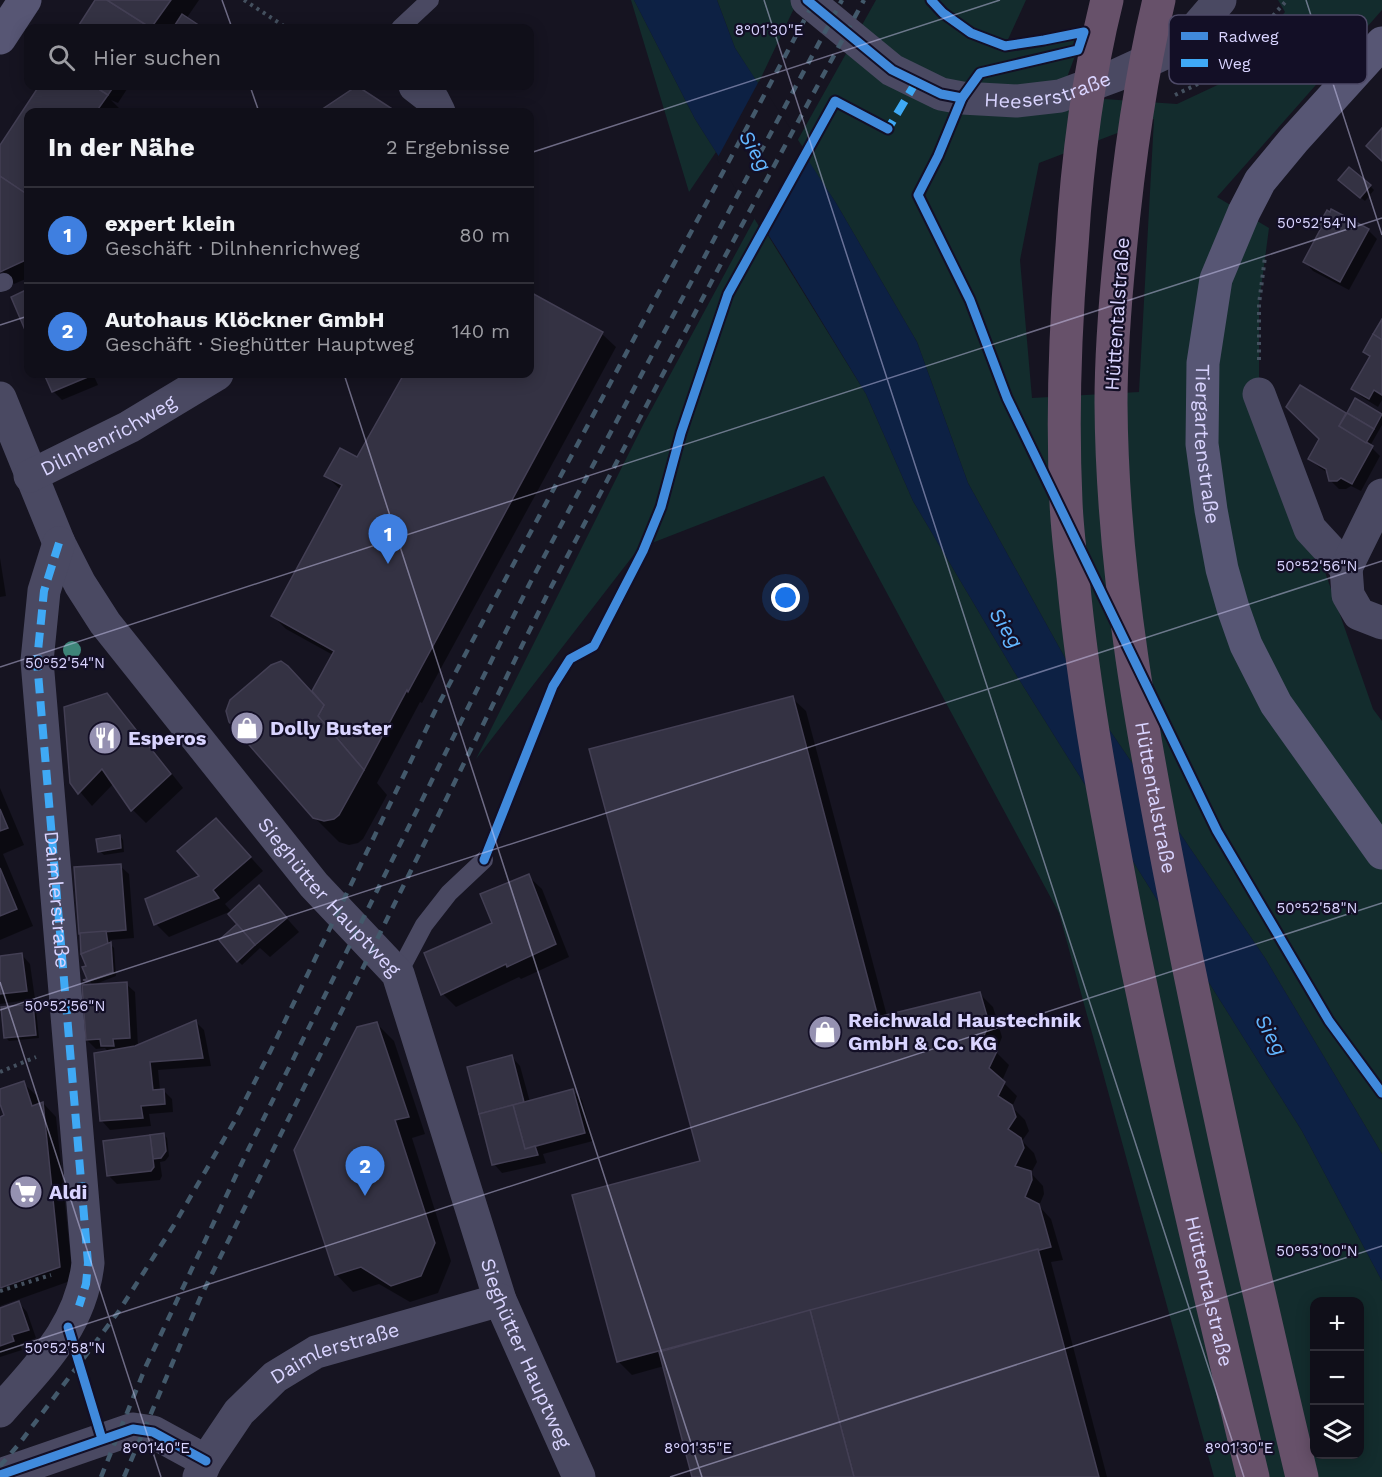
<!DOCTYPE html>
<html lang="de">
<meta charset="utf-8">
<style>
:root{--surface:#100f19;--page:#1e1d26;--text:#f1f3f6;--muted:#9c9ca2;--line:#302f38;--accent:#d93025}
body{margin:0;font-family:"Work Sans",sans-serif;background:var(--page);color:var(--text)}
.controls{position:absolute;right:18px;bottom:18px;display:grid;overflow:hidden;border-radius:12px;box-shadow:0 3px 15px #0003}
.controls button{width:54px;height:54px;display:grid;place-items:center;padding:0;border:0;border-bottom:2px solid var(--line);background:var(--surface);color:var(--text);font:30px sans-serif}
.you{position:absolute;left:786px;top:598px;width:21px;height:21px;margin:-15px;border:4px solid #fff;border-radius:50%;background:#1a73e8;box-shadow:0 0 0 9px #1a73e833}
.badge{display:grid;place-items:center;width:39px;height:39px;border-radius:50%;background:var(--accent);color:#fff;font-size:20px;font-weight:700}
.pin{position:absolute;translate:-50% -50px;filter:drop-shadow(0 2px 3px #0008)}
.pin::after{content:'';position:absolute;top:32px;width:21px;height:18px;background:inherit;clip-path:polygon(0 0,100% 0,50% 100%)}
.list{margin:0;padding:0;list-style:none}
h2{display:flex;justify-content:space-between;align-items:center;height:78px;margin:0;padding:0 24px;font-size:26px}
h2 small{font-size:20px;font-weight:400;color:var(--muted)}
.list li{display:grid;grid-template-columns:39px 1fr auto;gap:18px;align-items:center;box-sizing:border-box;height:96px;padding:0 24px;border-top:2px solid var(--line)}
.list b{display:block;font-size:22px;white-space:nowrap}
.list p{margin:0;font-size:20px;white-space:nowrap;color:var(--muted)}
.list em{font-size:20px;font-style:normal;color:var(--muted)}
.icon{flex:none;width:33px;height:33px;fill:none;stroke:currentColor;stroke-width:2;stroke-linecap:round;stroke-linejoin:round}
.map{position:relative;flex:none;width:1382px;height:1477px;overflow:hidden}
.search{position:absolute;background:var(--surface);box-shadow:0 3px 15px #0003;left:24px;top:24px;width:510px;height:66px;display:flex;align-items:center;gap:15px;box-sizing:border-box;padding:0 21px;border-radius:12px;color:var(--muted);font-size:22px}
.panel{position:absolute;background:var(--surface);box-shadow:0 3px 15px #0003;left:24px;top:108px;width:510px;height:270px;border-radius:12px}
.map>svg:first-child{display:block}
</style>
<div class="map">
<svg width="1382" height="1477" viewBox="0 0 1382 1477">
<rect width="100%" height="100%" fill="#161421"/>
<g fill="#132c2d" fill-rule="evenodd">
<polygon points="631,0 634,0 695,119 716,152 689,192"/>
<polygon points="717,0 798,0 758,84 735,48"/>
<path d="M876 0H1026L1005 46 1044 40 1084 32 1060 96 1177 104 1226 81 1285 12 1278 0H1382V10L1217 197 1269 228 1259 304V394L1310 529 1373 709 1382 721V1154L1265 958 1085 694 968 483 917 342 836 203 796 143ZM1154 119 1139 392 1032 398 1020 260 1039 163Z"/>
<path d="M756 216 866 394 913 501 1015 673 1302 1131 1382 1281V1477H1214L1059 913 824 476 639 548 476 759 644 423ZM1314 1302H1360V1454H1314Z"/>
</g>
<polygon fill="#0d2144" points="634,0 717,0 735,48 836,203 917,342 968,483 1085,694 1265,958 1382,1154 1382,1281 1302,1131 1015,673 913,501 866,394 785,261 695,119"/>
<polygon fill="#161421" points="759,81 806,152 762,231 717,159"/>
<g fill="#0007">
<polygon points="97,0 199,0 186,19 200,28 78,28"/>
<polygon points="41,86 129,86 118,103 111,100 120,109 118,112 28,112 28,278 14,284 0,268 0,148"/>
<polygon points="357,88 395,112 321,112"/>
<polygon points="1344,184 1370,186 1374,190 1365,201"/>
<polygon points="1368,230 1377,239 1349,290 1313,271 1305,262"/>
<polygon points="28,291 28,333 13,297"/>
<polygon points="530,294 602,334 616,347 422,703 420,702 377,783 387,795 363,839 358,843 349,845 339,842 314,817 313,693 333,655 286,629 273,616 341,490 326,476 358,459 405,374 530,374"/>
<polygon points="1382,322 1382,400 1378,407 1362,397 1353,389 1371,358 1365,352"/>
<polygon points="46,374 93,374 98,385 62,400 54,392"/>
<polygon points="1300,387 1346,415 1355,400 1382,416 1382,425 1370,446 1380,456 1361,491 1351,486 1346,489 1339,489 1330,480 1328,473 1319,467 1310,459 1321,439"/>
<polygon points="0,558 6,596 0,597"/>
<polygon points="107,694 120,708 183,788 146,823 133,810 114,783 92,806 72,782"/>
<polygon points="792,698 806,711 887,1016 980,994 993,1007 1002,1037 996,1052 1009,1065 1002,1081 1017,1096 1012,1107 1025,1120 1029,1131 1022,1141 1034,1153 1037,1162 1031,1173 1043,1186 1044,1194 1039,1206 1051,1219 1063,1260 1051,1262 1107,1477 694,1477 664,1366 632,1375 618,1361 702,1162"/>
<polygon points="0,788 24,845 3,854 33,926 0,940"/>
<polygon points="229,833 263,871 225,904 232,912 259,887 299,932 270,957 260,948 242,965 238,961 239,924 229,912 169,937 156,924 202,877"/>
<polygon points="120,836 123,840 124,852 104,855 100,851"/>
<polygon points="120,866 129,874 134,938 110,940 110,944 114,948 116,976 93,985 89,981 84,968 88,967"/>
<polygon points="528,876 542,889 569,957 521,979 519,977 456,1007 443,994"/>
<polygon points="22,955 30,964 35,999 0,1004 0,957"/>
<polygon points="126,984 135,992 138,1046 195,1021 204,1030 211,1066 158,1070 160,1090 163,1090 172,1099 173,1112 149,1114 151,1126 110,1130 102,1121 108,1052 105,1048 96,1049 87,1040"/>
<polygon points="32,1006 36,1010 39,1038 9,1041 5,1037"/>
<polygon points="376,1023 394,1041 425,1134 412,1138 451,1261 438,1293 410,1302 379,1284 353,1292 336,1274"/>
<polygon points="512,1057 520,1066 530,1102 573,1091 582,1100 593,1141 543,1154 546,1163 502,1173 494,1164 468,1068"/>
<polygon points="23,1083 37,1096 40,1105 43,1103 56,1117 73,1280 0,1306 0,1118 6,1116 0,1099 0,1091"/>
<polygon points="163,1134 167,1138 169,1156 165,1161 160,1162 162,1176 160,1180 117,1184 108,1175"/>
<polygon points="19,1303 27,1312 36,1338 20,1344 22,1350 0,1357 0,1309"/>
</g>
<g fill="#343243" stroke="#433f54" stroke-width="1.5">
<polygon points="95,0 107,0 151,28 77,28"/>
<polygon points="107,0 171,0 151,28"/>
<polygon points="182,14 203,28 173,28"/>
<polygon points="39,86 94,86 108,95 96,112 28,112 28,195 0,176 0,145"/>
<polygon points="94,86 114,86 108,95"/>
<polygon points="357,86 397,112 318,112"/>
<polygon points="1382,128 1382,161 1366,146"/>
<polygon points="1349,167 1371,185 1360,198 1338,180"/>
<polygon points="0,176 28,195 28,259 0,272"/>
<polygon points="1331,209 1369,229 1340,282 1303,262 1321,228 1318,226 1327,210 1330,212"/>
<polygon points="28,289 28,337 11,297"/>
<polygon points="530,292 603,332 408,692 407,690 364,770 318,716 324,705 312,691 334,651 271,616 342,485 324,476 340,448 357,457 404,374 530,374"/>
<polygon points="1382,319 1382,340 1373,334"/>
<polygon points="1373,334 1382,340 1382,395 1374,390 1369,399 1351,389 1370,356 1363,352"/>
<polygon points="44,374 89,374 90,376 52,392"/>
<polygon points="1300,385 1346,413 1339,426 1373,446 1352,484 1341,478 1337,481 1329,481 1326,469 1308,459 1319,439 1286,407"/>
<polygon points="1355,398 1382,414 1374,429 1347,413"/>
<polygon points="1347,413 1374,429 1366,443 1339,426"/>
<polygon points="281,661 288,666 324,705 318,716 364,770 339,815 334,819 324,821 313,818 229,722 226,711 230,700 271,665"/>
<polygon points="107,693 171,774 131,811 102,769 78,794 70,783 64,707"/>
<polygon points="793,696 878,1017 980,992 989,1023 982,1041 997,1051 989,1068 1005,1082 998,1096 1012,1105 1016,1117 1008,1129 1021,1138 1024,1148 1015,1166 1031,1171 1032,1180 1025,1197 1039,1204 1051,1247 617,1362 572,1195 700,1161 589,749"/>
<polygon points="0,809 8,828 0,831"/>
<polygon points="216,818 251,857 213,890 219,898 154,925 145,899 199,876 177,851"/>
<polygon points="120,835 121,848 98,852 96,839"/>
<polygon points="121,864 126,930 79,934 74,867"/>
<polygon points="0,868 17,909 0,916"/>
<polygon points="529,874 556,944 507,967 506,964 441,995 424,953 492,923 480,894"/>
<polygon points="259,885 287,918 255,945 228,914"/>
<polygon points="237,924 255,945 237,962 219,940"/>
<polygon points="106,931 108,944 81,954 80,933"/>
<polygon points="111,942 113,972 87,981 83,980 87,979 82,967 86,966 81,954"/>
<polygon points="22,953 27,991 0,994 0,956"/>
<polygon points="127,982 130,1038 113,1039 114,1046 101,1046 100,1039 86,1040 82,985"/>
<polygon points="33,1004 36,1035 4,1038 1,1007"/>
<polygon points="196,1020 203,1058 150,1062 153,1090 164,1089 165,1104 141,1106 143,1118 100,1121 94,1053 135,1046"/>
<polygon points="377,1022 409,1117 395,1120 435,1243 421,1276 391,1286 361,1267 335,1275 294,1150 357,1027"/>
<polygon points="512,1055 524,1102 479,1114 467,1067"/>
<polygon points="24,1081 32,1106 43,1102 60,1267 0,1288 0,1117 4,1115 0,1104 0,1089"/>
<polygon points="573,1089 585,1133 525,1149 513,1105"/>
<polygon points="513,1105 525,1149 535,1146 538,1155 492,1165 479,1114"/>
<polygon points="164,1133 166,1151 161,1158 153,1159 150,1135"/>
<polygon points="150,1135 154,1167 151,1171 107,1176 103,1141"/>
<polygon points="1038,1249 1099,1477 854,1477 810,1310"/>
<polygon points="19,1301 29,1330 12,1335 14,1341 0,1346 0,1308"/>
<polygon points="810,1310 854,1477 692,1477 659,1352"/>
</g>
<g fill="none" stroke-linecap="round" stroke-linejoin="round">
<g stroke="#44505f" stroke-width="4" stroke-dasharray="3 4.5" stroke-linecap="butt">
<polyline points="244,0 287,28"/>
<polyline points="1175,95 1208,79 1245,47 1287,0"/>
<polyline points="1259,360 1259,304 1265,257"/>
<polyline points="0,1072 36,1057"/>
<polyline points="0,1291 51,1275"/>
</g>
<g stroke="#4a4962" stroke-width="18">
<polyline points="400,28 430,0"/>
<polyline points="0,283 4,282"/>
<polyline points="398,974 424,925 449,893 484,860"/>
</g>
<g stroke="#4a4962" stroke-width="33">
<path id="s1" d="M807 0 892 70 941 94 962 98 1016 101 1060 96 1117 75 1167 52 1196 28 1220 0"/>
<polyline points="415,86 433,100 439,112"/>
<polyline points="1259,394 1310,529 1346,568"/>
<path id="s2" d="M0 398 59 543 80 584 105 623 314 885 398 974 500 1300 579 1477"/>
<path id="s3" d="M30 476 129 427 217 374"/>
<polyline points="1346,568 1382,495"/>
<polyline points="1346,568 1348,595 1359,614 1382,623"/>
<path d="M0 1411C40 1365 81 1327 88 1263L37 661 44 591 59 543"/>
<polyline points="0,1475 133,1429 153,1432 206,1461"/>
<path id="s4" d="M199 1477 206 1461 239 1412 275 1377 316 1352 500 1300"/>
</g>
<g stroke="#575674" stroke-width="33">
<polyline points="0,38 25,0"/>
<path id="s5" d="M1382 43 1294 140 1260 181 1244 212 1216 279 1203 363 1202 444 1211 510 1222 569 1233 608 1246 645 1276 704 1382 853"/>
</g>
<g stroke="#43596b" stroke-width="4.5" stroke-dasharray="9 8" stroke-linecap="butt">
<polyline points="0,1466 19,1444 119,1311 174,1225 234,1122 270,1052 435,711 815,0"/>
<polyline points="101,1477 146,1366 247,1152 530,583 842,0"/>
<polyline points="124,1477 201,1296 547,595 716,273 864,0"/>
</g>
<g stroke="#67516a" stroke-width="33">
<path id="s6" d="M1107 0C1087 80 1077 164 1072 246 1065 331 1062 416 1066 502 1067 527 1070 552 1073 577 1084 697 1107 815 1130 933 1167 1115 1210 1296 1253 1477"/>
<path id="s7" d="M1159 0C1139 83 1128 168 1120 253 1115 303 1111 353 1111 403 1112 575 1144 743 1177 910 1215 1100 1257 1289 1302 1477"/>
</g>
<g stroke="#3fa9f5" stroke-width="8" stroke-dasharray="15 8" stroke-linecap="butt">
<polyline points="883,127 888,129 916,82"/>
<path id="s8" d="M59 543 44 591 37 661 88 1263 86 1284 79 1306"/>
</g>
<g stroke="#130f26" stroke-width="13">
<g id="cycleway">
<polyline points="807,0 892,70 941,94 962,98"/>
<polyline points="931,0 943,13 971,33 1005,46 1044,40 1084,32 1078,50 980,73 962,98 938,156 918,195 970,300 1007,398 1217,831 1329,1021 1382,1093"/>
<polyline points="484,860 553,686 570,659 594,646 643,551 661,507 681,433 728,294 835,101 888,129"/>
<polyline points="68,1327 102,1439"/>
<polyline points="0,1475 133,1429 153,1432 206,1461"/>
</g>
</g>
<use href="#cycleway" stroke="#408adc" stroke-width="9"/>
</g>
<circle fill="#3e8478" cx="72" cy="650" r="9"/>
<path fill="none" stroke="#d9d4ff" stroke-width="1.5" stroke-opacity="0.45" d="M222 0 232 28M764 0 1244 1477M1306 0 1382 235M250 86 259 112M530 153 1000 0M0 325 28 316M344 374 702 1477M0 667 1382 218M0 982 161 1477M0 1010 1382 561M0 1352 1382 903M670 1477 1382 1246"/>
<defs>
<g id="shop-disc" transform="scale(1.725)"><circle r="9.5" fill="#9591b1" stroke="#130f26"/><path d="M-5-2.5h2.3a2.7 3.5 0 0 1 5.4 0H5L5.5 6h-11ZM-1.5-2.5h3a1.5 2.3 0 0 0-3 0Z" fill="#fff"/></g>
<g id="restaurant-disc" transform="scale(1.725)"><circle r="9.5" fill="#9591b1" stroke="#130f26"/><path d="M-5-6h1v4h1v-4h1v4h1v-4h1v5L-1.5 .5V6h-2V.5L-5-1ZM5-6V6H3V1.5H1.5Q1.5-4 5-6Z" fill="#fff"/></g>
<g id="supermarket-disc" transform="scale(1.725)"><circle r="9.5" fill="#9591b1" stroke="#130f26"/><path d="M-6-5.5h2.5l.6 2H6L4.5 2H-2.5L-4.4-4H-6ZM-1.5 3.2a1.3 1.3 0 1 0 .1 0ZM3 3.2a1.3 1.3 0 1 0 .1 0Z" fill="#fff"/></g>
</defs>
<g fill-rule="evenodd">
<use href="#shop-disc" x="247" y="728"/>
<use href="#restaurant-disc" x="105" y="738"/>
<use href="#shop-disc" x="825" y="1032"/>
<use href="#supermarket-disc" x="26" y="1192"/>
</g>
<g text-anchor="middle" stroke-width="4.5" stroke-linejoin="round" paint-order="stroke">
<g font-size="20" fill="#d9d4ff" stroke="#130f26">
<text dy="7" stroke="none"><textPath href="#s1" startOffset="273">Heeserstraße</textPath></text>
<text transform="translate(1117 314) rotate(-86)" y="7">Hüttentalstraße</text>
<text dy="7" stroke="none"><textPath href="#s3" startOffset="88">Dilnhenrichweg</textPath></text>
<text dy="7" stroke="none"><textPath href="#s5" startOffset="458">Tiergartenstraße</textPath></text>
<text dy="7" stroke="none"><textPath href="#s7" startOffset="804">Hüttentalstraße</textPath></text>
<text dy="7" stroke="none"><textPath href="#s2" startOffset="603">Sieghütter Hauptweg</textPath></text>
<text dy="7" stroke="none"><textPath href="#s8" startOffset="360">Daimlerstraße</textPath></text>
<text dy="7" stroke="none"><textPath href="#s6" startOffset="1308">Hüttentalstraße</textPath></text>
<text dy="7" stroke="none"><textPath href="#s2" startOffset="1107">Sieghütter Hauptweg</textPath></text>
<text dy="7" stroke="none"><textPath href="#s4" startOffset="192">Daimlerstraße</textPath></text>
</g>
<g font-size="20" font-weight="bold" fill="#d9d4ff" stroke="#130f26" text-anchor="start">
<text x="270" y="735">Dolly Buster</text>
<text x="128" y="745">Esperos</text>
<text x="848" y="1027">Reichwald Haustechnik<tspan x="848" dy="23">GmbH &amp; Co. KG</tspan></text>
<text x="49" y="1199">Aldi</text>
</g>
<g font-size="21" font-style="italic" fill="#62b6ff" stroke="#130f26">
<text transform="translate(755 151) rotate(60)" y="7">Sieg</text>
<text transform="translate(1006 628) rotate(57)" y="7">Sieg</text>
<text transform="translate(1271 1035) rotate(61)" y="7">Sieg</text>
</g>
</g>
<rect x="1169" y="15" width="198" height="69" rx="9" fill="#130f26" stroke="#4e4a67" stroke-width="1.5"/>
<rect x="1181" y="32" width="27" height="8" fill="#408adc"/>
<rect x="1181" y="59" width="27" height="8" fill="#3fa9f5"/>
<g font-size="16" fill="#d9d4ff">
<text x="1218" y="42">Radweg</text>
<text x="1218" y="69">Weg</text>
</g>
<g font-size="15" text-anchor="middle" fill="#d9d4ff" stroke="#130f26" stroke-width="4.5" stroke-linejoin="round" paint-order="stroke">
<text x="769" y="35">8°01'30"E</text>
<text x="1317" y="228">50°52'54"N</text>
<text x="1317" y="571">50°52'56"N</text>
<text x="65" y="668">50°52'54"N</text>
<text x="1317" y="913">50°52'58"N</text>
<text x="65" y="1011">50°52'56"N</text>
<text x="1317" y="1256">50°53'00"N</text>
<text x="65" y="1353">50°52'58"N</text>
<text x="156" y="1453">8°01'40"E</text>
<text x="698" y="1453">8°01'35"E</text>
<text x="1239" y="1453">8°01'30"E</text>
</g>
</svg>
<div class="controls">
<button>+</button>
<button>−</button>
<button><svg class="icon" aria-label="layers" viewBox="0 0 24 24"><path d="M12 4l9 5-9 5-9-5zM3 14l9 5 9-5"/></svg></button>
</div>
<div class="you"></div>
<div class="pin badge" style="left:388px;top:564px;background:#3f7fe0">1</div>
<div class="pin badge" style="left:365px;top:1196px;background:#3f7fe0">2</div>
<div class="search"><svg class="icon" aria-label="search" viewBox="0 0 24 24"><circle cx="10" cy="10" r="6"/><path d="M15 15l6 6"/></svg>Hier suchen</div>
<section class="panel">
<h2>In der Nähe<small>2 Ergebnisse</small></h2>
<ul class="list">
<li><span class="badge" style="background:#3f7fe0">1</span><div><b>expert klein</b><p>Geschäft · Dilnhenrichweg</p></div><em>80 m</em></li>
<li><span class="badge" style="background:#3f7fe0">2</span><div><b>Autohaus Klöckner GmbH</b><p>Geschäft · Sieghütter Hauptweg</p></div><em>140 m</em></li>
</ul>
</section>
</div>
